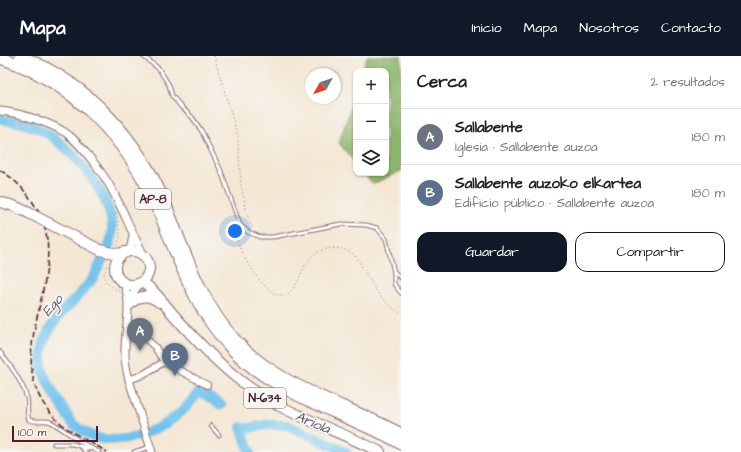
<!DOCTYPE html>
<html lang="es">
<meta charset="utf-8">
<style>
:root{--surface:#fff;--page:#f2f2f2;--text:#222;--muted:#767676;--line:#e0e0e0;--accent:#111827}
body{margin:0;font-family:"Architects Daughter",sans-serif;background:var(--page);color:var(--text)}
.controls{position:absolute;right:12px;top:12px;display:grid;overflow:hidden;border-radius:8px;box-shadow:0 1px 3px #0004}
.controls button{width:36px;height:36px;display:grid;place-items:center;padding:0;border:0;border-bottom:1px solid var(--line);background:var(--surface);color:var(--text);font:20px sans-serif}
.compass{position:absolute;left:305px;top:12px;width:36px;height:36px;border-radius:50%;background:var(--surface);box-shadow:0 1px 3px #0004;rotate:230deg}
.scale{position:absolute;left:12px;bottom:10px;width:86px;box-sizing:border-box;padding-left:4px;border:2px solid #4a1f2b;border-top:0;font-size:11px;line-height:14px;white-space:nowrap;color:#4a1f2b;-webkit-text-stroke:3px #f6f6f2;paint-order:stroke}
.you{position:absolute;left:235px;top:175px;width:14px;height:14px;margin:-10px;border:3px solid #fff;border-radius:50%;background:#1a73e8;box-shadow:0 0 0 6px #1a73e833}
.badge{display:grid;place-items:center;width:26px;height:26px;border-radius:50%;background:var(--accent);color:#fff;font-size:13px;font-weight:700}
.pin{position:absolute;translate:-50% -33px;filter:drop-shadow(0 1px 2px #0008)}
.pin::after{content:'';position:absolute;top:21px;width:14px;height:12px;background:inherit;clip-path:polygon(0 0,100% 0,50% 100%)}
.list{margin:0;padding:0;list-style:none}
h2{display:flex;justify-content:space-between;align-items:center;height:52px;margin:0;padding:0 16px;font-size:17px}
h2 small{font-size:13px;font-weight:400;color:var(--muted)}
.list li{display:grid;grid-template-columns:26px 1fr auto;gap:12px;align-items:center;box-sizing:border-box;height:56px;padding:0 16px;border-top:1px solid var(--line)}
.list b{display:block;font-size:15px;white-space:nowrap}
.list p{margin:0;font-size:13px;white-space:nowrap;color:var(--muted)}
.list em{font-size:13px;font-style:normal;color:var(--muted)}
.actions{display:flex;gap:8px;padding:12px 16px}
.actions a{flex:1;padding:9px 0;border:1px solid var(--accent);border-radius:12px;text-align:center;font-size:14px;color:var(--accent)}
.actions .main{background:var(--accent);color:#fff}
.icon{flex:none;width:22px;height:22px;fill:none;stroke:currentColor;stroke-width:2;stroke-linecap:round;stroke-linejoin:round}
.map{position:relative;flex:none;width:401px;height:396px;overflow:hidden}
header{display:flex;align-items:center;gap:24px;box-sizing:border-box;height:56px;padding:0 20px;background:var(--accent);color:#fff}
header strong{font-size:19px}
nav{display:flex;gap:22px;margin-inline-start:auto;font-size:14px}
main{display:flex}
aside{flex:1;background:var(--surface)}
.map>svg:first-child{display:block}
</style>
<header>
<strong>Mapa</strong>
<nav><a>Inicio</a><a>Mapa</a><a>Nosotros</a><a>Contacto</a></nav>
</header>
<main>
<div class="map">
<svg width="401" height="396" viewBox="0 0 401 396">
<rect width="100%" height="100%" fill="#f6f6f2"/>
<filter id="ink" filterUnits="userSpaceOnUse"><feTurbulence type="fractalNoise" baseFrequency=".025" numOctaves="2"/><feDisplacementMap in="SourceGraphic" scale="8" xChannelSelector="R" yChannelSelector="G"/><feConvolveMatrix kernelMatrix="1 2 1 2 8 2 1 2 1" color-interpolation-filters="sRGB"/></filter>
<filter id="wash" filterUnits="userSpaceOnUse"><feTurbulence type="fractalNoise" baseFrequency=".012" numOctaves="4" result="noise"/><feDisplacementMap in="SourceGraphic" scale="16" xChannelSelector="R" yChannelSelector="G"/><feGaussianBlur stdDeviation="0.9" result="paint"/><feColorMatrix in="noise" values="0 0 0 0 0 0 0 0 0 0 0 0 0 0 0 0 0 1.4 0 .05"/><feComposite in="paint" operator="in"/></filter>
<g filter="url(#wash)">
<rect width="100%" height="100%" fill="#f4e7d4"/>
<g fill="#8cb66c" stroke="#6b6a4c">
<polygon points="367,0 401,0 401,115 373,128 363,117 386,117 386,15 362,15"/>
<polygon points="356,35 356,108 339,87"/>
</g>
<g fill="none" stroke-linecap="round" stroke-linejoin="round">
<g stroke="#71c2ec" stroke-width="10">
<path d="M0 63C13 66 26 67 38 72 57 81 79 104 91 121 103 138 116 161 111 183 109 191 104 201 100 208 97 214 95 221 90 226 72 249 45 266 42 297 39 317 52 334 62 350 65 355 69 363 73 368 80 374 93 382 103 383 129 387 164 373 183 354 189 349 192 342 199 337L204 338 221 349"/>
<polyline points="241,371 250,396"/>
<polyline points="243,373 267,369 287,369 346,396"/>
</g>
</g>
</g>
<g filter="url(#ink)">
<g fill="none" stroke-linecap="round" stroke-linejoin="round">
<g stroke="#866566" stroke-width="5">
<g id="service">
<polyline points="143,0 159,13 169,29 172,40 182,52 192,61 201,74 221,115 240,169 248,176 260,181 273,181 341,168 366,169 377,172 386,183 394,216 401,222"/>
<polyline points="394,216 394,228 401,237"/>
<path d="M0 296C11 310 22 325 27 342 29 349 26 357 29 364 38 367 44 363 51 366 67 375 82 389 99 396"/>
<polyline points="211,370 219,379"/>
<polyline points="54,388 72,388 80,390"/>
<polyline points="86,396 80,390 90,393"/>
<polyline points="134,396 150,391"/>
</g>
</g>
<g stroke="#866566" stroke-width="8">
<g id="minor">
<polyline points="127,265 155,291 164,306 207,329"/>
<polyline points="129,324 142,319 164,306"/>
</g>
</g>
<g stroke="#866566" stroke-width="9">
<g id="tertiary">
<path d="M0 55C20 57 49 66 66 77 80 87 104 118 112 134 124 155 132 178 144 199"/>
<polyline points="130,195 133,180"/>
<path d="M124 228C133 250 124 275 125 299 125 307 127 316 129 324L152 396"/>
<polyline points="130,248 134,236 139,228"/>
</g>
</g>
<g stroke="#866566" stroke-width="12">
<g id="trunk">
<polyline points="0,146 14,150 29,157"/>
<polyline points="100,194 118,198 125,196"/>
<circle cx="132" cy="212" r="17"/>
<path d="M143 227C155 234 163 247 172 257 192 280 213 303 237 322 279 357 332 371 380 396"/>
<path d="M130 248C140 239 148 238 159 246"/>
</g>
</g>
<g stroke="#866566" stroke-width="13">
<g id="motorway">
<path d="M20 0C89 27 140 85 167 152 186 199 201 247 236 285 280 332 346 348 401 378"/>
<path d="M0 2C73 25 129 85 158 154 179 203 194 253 231 292 265 329 313 346 358 367 372 373 388 379 401 388"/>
</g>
</g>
<g stroke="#866566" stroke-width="1" stroke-dasharray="1 3" stroke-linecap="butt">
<polyline points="214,0 238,81 241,129 246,155 252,173"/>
<polyline points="116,157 120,179 118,189"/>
<path d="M239 173C238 176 236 179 237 182 240 198 262 234 278 239 281 239 284 239 287 239 301 228 301 207 316 197 327 190 347 190 356 201 359 204 361 210 364 214 375 233 381 246 401 257"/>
<path d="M107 210C100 225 106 227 119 235"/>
</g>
<use href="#service" stroke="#fff" stroke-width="3"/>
<use href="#minor" stroke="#fff" stroke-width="6"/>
<use href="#tertiary" stroke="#fff" stroke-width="7"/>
<use href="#trunk" stroke="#fff" stroke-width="10"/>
<use href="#motorway" stroke="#fff" stroke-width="11"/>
<path stroke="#4a1f2b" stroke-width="1.5" stroke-dasharray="6 3" stroke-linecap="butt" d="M0 114C16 124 27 136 37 153 74 219 0 292 48 354 63 374 86 383 107 396"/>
<g stroke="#866566" stroke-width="12" stroke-linecap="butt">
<polyline id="trunk-bridge" points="29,157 100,194"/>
</g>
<use href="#trunk-bridge" stroke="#fff" stroke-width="10"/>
</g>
</g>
<g text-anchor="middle" stroke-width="3.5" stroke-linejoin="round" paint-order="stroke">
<g fill="#f6f6f2" stroke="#7e6067" stroke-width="1">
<rect x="135" y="133" width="36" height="20" rx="3"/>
<rect x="244" y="332" width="42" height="20" rx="3"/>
</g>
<g font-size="12" font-weight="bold" fill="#4a1f2b">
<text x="153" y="147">AP-8</text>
<text x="265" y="346">N-634</text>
</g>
<g font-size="14" font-style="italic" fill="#565065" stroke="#f6f6f2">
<text transform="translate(52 249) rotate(-49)" y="5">Ego</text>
<text transform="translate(313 366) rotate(23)" y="5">Ariola</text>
</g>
</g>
</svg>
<div class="controls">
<button>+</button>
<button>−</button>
<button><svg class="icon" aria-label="layers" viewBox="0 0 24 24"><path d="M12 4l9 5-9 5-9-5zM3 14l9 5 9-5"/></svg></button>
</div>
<svg class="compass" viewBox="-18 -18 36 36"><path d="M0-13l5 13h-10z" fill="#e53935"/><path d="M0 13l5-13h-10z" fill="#767676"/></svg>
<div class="scale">100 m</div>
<div class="you"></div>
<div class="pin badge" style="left:140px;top:295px;background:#6b7280">A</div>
<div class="pin badge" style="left:175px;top:320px;background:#5c6f8a">B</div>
</div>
<aside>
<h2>Cerca<small>2 resultados</small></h2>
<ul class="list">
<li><span class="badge" style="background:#6b7280">A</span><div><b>Sallabente</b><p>Iglesia · Sallabente auzoa</p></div><em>180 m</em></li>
<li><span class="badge" style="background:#5c6f8a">B</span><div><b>Sallabente auzoko elkartea</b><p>Edificio público · Sallabente auzoa</p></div><em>180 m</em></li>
</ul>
<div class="actions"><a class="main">Guardar</a><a>Compartir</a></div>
</aside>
</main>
